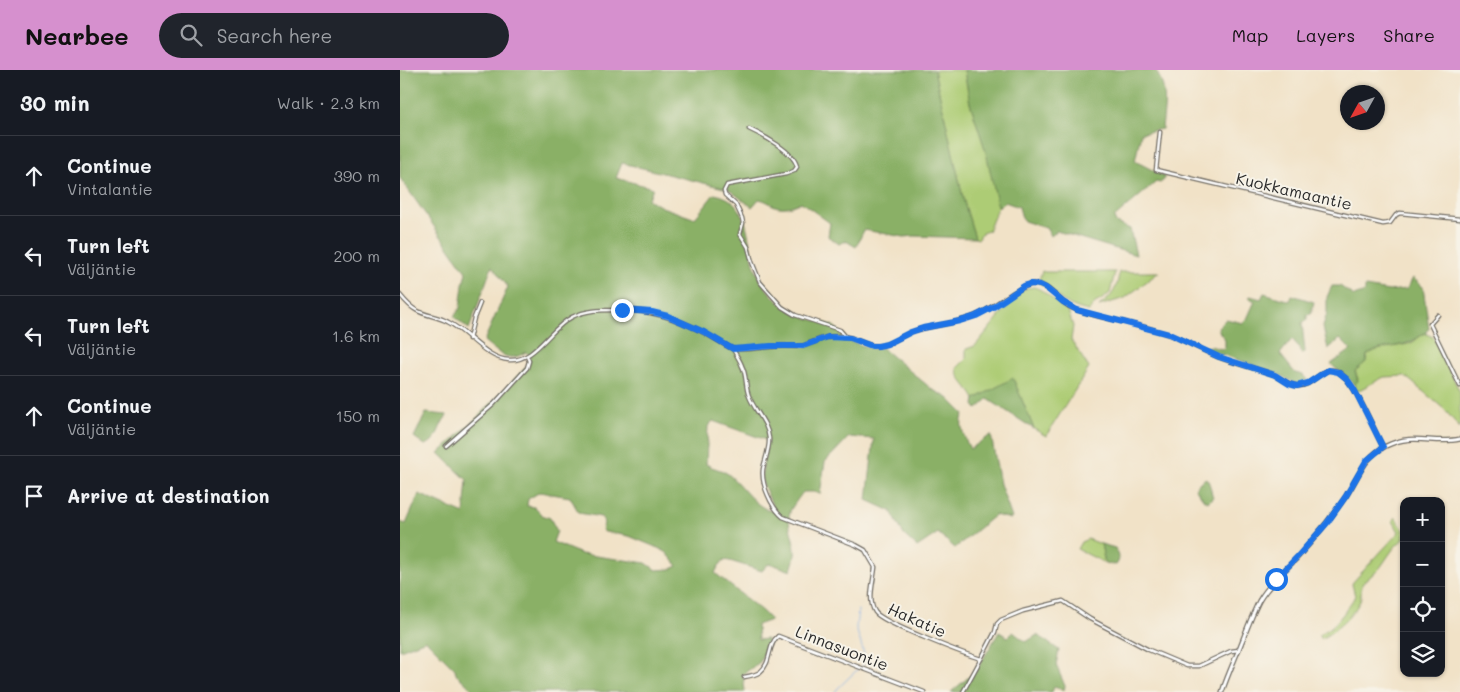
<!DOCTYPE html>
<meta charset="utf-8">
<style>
:root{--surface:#171b24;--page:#20242c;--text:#f1f3f6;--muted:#9ea1a6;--line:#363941;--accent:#d690ce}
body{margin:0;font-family:Mali,sans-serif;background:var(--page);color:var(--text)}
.controls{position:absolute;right:15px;bottom:15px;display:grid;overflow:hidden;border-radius:10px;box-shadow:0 1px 4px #0004}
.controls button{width:45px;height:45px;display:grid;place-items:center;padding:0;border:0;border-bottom:1px solid var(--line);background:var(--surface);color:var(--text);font:25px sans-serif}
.compass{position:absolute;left:940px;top:15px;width:45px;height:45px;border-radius:50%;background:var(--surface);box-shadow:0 1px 4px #0004;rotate:230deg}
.stop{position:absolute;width:15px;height:15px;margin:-11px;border:4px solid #1a73e8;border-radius:50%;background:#fff}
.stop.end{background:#1a73e8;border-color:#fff;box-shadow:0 1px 5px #0008}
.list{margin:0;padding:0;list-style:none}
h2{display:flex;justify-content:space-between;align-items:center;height:65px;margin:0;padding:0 20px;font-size:21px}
h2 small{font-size:16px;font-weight:400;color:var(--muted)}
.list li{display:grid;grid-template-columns:32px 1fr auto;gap:15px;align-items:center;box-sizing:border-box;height:80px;padding:0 20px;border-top:1px solid var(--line)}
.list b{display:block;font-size:19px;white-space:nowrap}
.list p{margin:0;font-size:16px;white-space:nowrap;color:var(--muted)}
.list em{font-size:16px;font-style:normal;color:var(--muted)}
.icon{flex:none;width:28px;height:28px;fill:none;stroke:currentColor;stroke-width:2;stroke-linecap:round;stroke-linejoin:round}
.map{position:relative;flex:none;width:1060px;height:622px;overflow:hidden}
header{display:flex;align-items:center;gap:30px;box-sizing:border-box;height:70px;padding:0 25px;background:var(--accent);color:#111}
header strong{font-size:24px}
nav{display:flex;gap:28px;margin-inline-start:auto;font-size:18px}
.search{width:350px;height:45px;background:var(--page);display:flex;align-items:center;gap:12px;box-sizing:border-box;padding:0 18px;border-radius:28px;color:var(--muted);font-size:19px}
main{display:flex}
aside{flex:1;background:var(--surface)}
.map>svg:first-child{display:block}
</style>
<header>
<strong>Nearbee</strong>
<div class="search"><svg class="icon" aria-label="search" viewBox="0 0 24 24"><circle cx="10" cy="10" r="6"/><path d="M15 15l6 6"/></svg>Search here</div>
<nav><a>Map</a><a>Layers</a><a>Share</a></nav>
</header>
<main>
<aside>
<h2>30 min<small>Walk · 2.3 km</small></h2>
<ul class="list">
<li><svg class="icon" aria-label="ahead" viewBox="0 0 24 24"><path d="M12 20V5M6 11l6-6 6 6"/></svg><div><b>Continue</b><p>Vintalantie</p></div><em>390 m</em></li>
<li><svg class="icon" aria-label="left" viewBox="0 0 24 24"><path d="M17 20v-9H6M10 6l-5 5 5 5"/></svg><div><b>Turn left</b><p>Väljäntie</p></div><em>200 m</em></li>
<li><svg class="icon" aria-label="left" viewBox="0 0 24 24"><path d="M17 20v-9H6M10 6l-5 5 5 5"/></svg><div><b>Turn left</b><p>Väljäntie</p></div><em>1.6 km</em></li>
<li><svg class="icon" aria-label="ahead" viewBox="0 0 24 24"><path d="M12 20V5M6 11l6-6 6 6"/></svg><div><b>Continue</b><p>Väljäntie</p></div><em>150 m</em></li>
<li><svg class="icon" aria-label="arrive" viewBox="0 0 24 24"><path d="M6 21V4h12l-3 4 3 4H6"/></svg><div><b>Arrive at destination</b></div></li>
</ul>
</aside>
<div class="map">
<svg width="1060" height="622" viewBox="0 0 1060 622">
<rect width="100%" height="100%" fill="#f7f3e8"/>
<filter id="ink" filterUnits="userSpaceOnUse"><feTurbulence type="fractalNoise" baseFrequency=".02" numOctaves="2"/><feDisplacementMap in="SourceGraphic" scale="10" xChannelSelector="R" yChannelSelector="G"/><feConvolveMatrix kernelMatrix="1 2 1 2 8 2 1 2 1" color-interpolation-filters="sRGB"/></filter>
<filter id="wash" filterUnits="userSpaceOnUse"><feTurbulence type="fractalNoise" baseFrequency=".0096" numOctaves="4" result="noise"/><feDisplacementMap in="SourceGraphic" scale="20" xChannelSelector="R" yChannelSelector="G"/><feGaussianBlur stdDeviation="1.12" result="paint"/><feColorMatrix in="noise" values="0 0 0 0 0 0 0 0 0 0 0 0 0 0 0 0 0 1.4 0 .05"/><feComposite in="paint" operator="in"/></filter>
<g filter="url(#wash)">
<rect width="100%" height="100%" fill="#f1e2c7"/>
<g fill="#adcc74" stroke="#6c7c50">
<polygon points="534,0 564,0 570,33 587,84 598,137 588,161 582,163 578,169 575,168 564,132"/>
<path d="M642 201 645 202H715L710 223 701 230 695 233 689 241C679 239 671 236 662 230 654 225 648 217 639 213V210Z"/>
<path d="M719 202H759L725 228 699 236C712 227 718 218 719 202Z"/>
<path d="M634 217C648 221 656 235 668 241L673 256 671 270 689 298 646 366 634 359 613 309 575 329C569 317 559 313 557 298L566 289V279L575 276 612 231 614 228 613 226 627 218Z"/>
<polygon points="1024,263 1033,267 1060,322 1060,358 1044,339 1005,306 984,307 957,321 954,315 958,309 955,301 967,287 968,284 976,280 1008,274 1013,272"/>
<path d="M995 447 1004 460V469C993 476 987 489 979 499 974 505 965 508 962 515 960 520 962 526 960 531 953 546 935 561 921 569L919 565 934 555 944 543 954 528 955 526 952 514 953 512 999 462 993 451Z"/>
<polygon points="688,469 701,474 705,493 677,479 681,472"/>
</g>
<g fill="#8ab066" stroke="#5a6e48" fill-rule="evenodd">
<path d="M0 0H534L564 132 575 168 514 166 504 167 464 160 456 177 446 171 439 174 428 166 430 153 401 132C393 136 384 139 375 136 370 134 366 130 359 129L352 137 328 119 222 93 216 108 253 118 248 129 249 130 262 137 293 148 296 147 314 124C354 130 345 175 357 202 367 225 386 241 410 249 417 251 429 253 435 257 439 260 441 266 445 269 447 270 471 279 474 279 475 279 481 278 482 278L533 320 548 328 564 344C558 354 565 369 570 379L591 365 600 414 612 448 611 449 595 445 555 478 538 463 517 477 504 465 491 441 467 430 474 369 450 367 448 368 425 392 420 424 414 422H403C401 425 390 439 390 442 386 454 395 469 395 481 396 487 392 495 391 501L372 494 367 495 362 501 330 491 324 490 318 497 315 503 363 542 371 550 357 555 358 570 367 569V574L360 592 343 604 345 622H75L56 604 55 599 26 570 0 580V452L6 454 19 424 64 444 67 410 39 383 83 342 126 297 130 286 126 282C108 294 99 283 84 271L108 217 92 196 69 259 54 247 60 238 63 215 66 202 0 108ZM313 351 366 370 367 372 361 409 375 442C354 438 344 417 328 404 322 399 313 399 306 394L308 356ZM140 422 170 427 179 443 201 447C205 451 204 455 202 460L205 462 229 466 258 478 266 482 278 496 271 499 256 500 246 493 181 484 153 472 157 461 150 448 142 445 134 437 127 436 128 429Z"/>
<path d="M564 0H755C769 20 764 37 762 59L741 63 735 91 764 106V110L760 113 756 112 714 148 716 153 730 159 736 185 657 161 651 166 646 158 624 151 622 148 619 137 605 132 598 137 586 82 570 33Z"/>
<path d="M1013 208 1023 217 1029 259 1026 261V264L1024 263C1004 281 985 273 967 285L966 292 955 301 958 311 954 315C947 305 938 302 931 294L951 280 940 269 928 279 923 257 927 243V227L932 216H940L954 226 965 222V217L989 221 1007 219Z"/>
<path d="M864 223 890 231 892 225 914 232 911 243 907 245V250L902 253 905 282 902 285 900 278 892 269 880 284 895 303 903 305 907 310 897 314 874 302 803 278C813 273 817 281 825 278V269L820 263 818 257 826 249 843 253 847 249 855 231 849 228 850 226 861 229Z"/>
<polygon points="613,308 634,359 588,329 577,339 574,335 575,329"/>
<path d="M26 343 47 345V346C38 355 39 371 25 375L14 367Z"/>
<path d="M806 408C811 414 810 420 813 427L808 432 804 430 795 418 800 412Z"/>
<path d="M701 474 715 478C719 484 721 489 716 495L705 493Z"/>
<polygon points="599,562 608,567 613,562 626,572 637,565 659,580 656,595 665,616 664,620 654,617 652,622 551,622 576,601"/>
</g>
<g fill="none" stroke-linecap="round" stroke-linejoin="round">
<g stroke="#78a9e3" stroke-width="1">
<polyline points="458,540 456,558 466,590 462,596"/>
<polyline points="435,622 438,618 458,599"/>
</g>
</g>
</g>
<g filter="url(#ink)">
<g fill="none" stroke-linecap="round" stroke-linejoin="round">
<g stroke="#706b62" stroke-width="5">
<g id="minor">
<path d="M349 59C362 65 395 82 397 97L394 101 386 104 327 115 324 121 325 125 336 135 342 148 343 153 340 164 348 177 352 192 360 212 382 237 395 245 440 260 446 267"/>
<polyline points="760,62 756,100 983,154 990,153 996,145 1000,143 1060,149"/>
<path d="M0 225C5 231 10 237 16 240 26 246 38 246 48 252 67 261 86 289 109 290 135 292 150 258 172 247 186 240 200 240 215 240 247 239 274 247 301 261 311 266 321 273 331 278 343 282 371 275 386 276 392 276 397 277 403 276 412 273 420 268 430 267 436 266 445 266 452 268 460 271 469 277 478 276 491 275 502 265 514 261 535 254 559 254 579 244 594 237 618 216 633 214 648 213 658 230 670 237 680 242 691 244 702 247 723 252 746 256 767 264 785 270 801 280 818 287 836 294 854 298 872 304 880 307 888 315 897 316 912 318 922 295 937 301 955 310 973 359 983 377"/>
<polyline points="1038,245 1030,254 1060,316"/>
<polyline points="69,269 74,248 80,233"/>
<path d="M333 279C336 285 340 290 342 296 347 305 345 317 349 326 354 340 368 353 369 368 370 378 365 389 363 399 361 414 371 437 383 447L456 475 465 480 475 497C474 510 467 530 475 542 482 553 565 584 581 589L595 562 597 554 601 550 623 541 663 531 690 549 749 580 787 596H799L831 581 839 580"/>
<polyline points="46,376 94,334 127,298 129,291 127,286"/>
<path d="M344 607C350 606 356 605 360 602 372 593 367 575 378 566L524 622"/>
<polyline points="563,622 581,589"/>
</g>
</g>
<g stroke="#706b62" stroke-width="5.5">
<path id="tertiary" d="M822 622C828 604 836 587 843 569 848 556 853 543 859 531 869 514 884 501 897 488 914 469 930 449 944 429 958 409 963 387 986 376 1014 362 1033 375 1060 369"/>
</g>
<use href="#minor" stroke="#fff" stroke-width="2.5"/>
<use href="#tertiary" stroke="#fff" stroke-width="3"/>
</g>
</g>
<g fill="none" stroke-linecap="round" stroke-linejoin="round" filter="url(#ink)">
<polyline stroke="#1a73e8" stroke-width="6" points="222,240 252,242 268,246 304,262 333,279 371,276 403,276 428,267 450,268 472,276 478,276 487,274 511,262 523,258 560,251 576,246 595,236 624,216 631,214 640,215 646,218 663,232 677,240 769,264 819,287 875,305 889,314 897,316 908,313 928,300 938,302 947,309 954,319 983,377 966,391 946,426 927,453 898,486 876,509"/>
</g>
<g text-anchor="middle" stroke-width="4" stroke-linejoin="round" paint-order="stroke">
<g font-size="16" fill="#2b2b2b" stroke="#f7f3e8">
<text transform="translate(894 121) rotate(13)" y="6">Kuokkamaantie</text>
<text transform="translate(517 550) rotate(24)" y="6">Hakatie</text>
<text transform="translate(442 578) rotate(21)" y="6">Linnasuontie</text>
</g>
</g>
</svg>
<div class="controls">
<button>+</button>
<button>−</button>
<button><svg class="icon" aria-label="locate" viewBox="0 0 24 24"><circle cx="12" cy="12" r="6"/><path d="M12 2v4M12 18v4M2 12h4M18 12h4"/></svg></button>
<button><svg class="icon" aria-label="layers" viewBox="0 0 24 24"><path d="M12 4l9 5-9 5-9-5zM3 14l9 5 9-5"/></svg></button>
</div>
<svg class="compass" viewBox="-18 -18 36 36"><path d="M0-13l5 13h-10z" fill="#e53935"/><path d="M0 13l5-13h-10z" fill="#9ea1a6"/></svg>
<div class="stop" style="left:876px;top:509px"></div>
<div class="stop end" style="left:222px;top:240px"></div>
</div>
</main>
